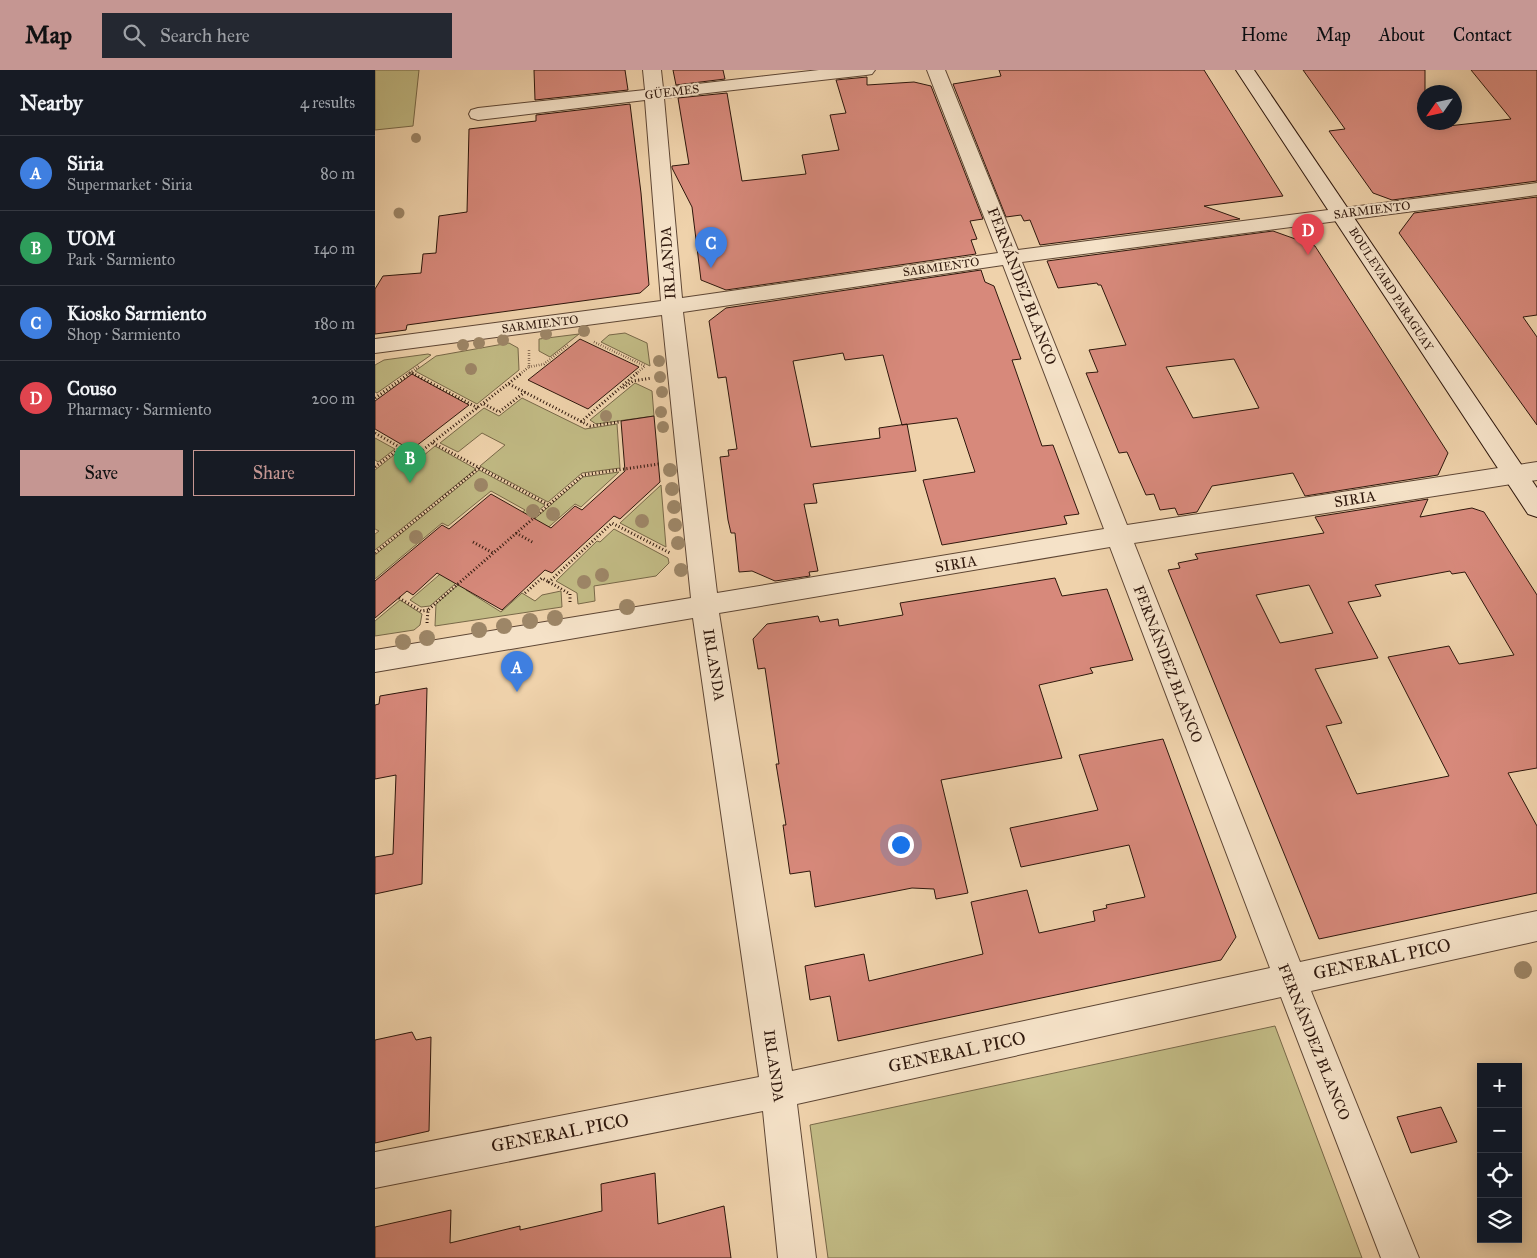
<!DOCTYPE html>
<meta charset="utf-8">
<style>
:root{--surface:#171b24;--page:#242831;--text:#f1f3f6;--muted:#9ea1a6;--line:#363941;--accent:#c59692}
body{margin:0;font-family:"IM FELL Great Primer",serif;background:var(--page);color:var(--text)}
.controls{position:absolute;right:15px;bottom:15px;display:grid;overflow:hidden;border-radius:0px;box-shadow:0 2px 12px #0003}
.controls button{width:45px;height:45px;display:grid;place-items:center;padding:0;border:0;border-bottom:1px solid var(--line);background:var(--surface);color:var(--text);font:25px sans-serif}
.compass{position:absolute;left:1042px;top:15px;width:45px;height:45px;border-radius:50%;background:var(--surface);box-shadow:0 2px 12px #0003;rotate:236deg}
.you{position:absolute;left:525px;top:774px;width:18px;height:18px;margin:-12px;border:4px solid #fff;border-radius:50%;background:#1a73e8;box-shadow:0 0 0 8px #1a73e833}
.badge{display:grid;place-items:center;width:32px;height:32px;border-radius:50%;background:var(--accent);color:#fff;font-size:16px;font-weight:700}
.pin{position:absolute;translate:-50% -41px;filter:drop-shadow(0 1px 2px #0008)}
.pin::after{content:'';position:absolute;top:26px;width:18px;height:15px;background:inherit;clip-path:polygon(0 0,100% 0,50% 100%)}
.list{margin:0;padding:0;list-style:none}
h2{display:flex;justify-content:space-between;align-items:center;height:65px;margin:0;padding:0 20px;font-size:21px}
h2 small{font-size:16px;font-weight:400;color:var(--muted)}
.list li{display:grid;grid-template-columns:32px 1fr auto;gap:15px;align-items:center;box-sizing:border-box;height:75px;padding:0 20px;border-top:1px solid var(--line)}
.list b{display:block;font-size:19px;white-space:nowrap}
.list p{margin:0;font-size:16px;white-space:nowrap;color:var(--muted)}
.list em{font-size:16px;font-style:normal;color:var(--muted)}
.actions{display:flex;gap:10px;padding:15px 20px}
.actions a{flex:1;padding:11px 0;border:1px solid var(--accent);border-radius:0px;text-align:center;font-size:18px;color:var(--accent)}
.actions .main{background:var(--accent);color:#111}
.icon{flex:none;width:28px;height:28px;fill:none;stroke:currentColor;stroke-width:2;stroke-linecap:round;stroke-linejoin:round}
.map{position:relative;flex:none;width:1162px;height:1188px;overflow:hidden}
header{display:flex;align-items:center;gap:30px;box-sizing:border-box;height:70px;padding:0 25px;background:var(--accent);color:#111}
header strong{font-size:24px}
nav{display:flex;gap:28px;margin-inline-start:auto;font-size:18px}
.search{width:350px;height:45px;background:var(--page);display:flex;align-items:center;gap:12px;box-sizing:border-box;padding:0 18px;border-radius:0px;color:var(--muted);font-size:19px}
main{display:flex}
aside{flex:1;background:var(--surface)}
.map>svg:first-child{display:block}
</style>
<header>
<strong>Map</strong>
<div class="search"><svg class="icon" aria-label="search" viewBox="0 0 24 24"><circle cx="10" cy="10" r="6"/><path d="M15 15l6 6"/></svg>Search here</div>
<nav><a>Home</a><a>Map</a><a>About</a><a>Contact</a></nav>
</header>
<main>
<aside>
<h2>Nearby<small>4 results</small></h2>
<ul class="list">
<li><span class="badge" style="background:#3f7fe0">A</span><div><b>Siria</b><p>Supermarket · Siria</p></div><em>80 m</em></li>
<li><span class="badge" style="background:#2e9e5b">B</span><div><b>UOM</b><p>Park · Sarmiento</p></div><em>140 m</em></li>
<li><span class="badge" style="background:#3f7fe0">C</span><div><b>Kiosko Sarmiento</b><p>Shop · Sarmiento</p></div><em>180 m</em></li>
<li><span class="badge" style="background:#e0444e">D</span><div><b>Couso</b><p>Pharmacy · Sarmiento</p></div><em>200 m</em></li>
</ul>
<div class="actions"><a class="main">Save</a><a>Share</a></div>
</aside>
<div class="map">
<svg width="1162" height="1188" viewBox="0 0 1162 1188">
<rect width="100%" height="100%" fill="#efd2ab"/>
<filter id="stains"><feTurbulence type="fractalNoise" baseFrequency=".004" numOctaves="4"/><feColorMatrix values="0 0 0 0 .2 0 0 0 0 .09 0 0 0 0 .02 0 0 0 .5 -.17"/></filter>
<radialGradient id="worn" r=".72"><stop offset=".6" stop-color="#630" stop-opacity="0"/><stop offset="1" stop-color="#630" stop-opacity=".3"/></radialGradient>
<g fill="#c1ba84" stroke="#786848">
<polygon points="0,0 44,0 38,56 0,60"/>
<polygon points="250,263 272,273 275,296 226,272 234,265"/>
<polygon points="204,264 175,287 164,281 164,269"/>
<polygon points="134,273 143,278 144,300 102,334 40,301 61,286"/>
<polygon points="53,284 56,285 2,323 0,322 0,295 9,290"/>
<polygon points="260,313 277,321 279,346 221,354 215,350"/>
<polygon points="147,328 210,359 242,354 245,398 207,403 173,432 105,396 130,375 107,363 83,382 65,373 109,338 124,346"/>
<polygon points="0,368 20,379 3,392 0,390"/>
<polygon points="60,376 101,399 0,480 0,464 4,461 0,459 0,400 24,381 42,391"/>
<polygon points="104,400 170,435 118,480 110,475 150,440 116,421 73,456 67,453 0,509 0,485"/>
<polygon points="244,402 206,437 200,434 136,490 130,487 91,520 126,542 147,523 160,531 167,525 186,521 187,537 60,556 61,534 208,407"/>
<polygon points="286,415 291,477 245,453"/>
<polygon points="239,459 293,488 294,493 281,506 219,516 220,531 203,534 202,523 181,511 222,471 225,472"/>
<polygon points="99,475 114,484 55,536 46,537 35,530"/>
<polygon points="25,530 47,544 45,555 39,560 0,566 0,551"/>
<polygon points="900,956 987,1188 453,1188 435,1055"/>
</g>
<g fill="#d7897b" stroke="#2e170c" fill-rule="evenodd">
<polygon points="159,0 250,0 253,20 160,30"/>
<polygon points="298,0 348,0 350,9 301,15"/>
<polygon points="624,0 829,0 908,126 829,136 865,149 665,175 655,150 649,151 646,145 631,147 578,14 626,6"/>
<polygon points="928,0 1050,0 1050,52 1061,52 1064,57 1136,49 1096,0 1162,0 1162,111 1017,130 998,123 954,61 970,59"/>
<polygon points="492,7 492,15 539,12 556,16 608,149 595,151 602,169 596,170 601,184 351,220 326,210 317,137 297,98 297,96 314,94 303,28 352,23 367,111 431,104 427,85 464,80 455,45 471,43 461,10"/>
<polygon points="255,34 266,123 274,215 265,223 32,255 31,260 0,264 0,219 8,206 46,203 48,184 61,183 64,146 92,142 94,59 161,51 161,45"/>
<polygon points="1162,127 1162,245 1148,247 1162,267 1162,355 1024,163 1039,143"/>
<path d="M898 161 940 176 1073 383 1063 405 930 426 918 403 837 416 822 442 803 445 800 438 785 440 779 424 771 425 752 382 744 383 711 303 723 302 714 280 751 275 726 215H723L722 213 683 218 672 191ZM859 289 884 338 818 348 791 297Z"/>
<polygon points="606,200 610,212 619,216 646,289 637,290 667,376 678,375 704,444 689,446 692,454 567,475 548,410 600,402 582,348 527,355 508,285 470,290 468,283 418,291 436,377 505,368 504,358 532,354 541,401 438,414 442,433 429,434 443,501 434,502 435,506 400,511 377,501 364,502 360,463 356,463 353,450 345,387 354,386 353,380 362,379 351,307 343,308 334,251 351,238"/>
<polygon points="205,269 264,297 213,339 153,310"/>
<polygon points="37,304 94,335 36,380 0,359 0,331"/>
<polygon points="279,346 285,412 245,449 239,446 177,503 170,500 127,540 62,503 38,525 32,521 0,548 0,511 67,455 74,459 116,424 176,458 200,436 207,440 250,401 246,351"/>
<path d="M1053 429 1045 447 1097 438 1109 442 1162 525V698L1133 703 1162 756V823L944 869 793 500 805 498 803 493 823 489 820 484 949 463 940 447ZM1075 501 1077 504 1090 502 1139 585 1084 594 1074 576 1013 587 1074 706 982 724 951 656 967 653 940 599 1003 588 973 532 1006 526 1000 515ZM934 515 958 563 905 573 881 525Z"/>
<polygon points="680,508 687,526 732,519 758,590 715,598 718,603 664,615 687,688 566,710 593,823 561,829 559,819 537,818 440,837 435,801 415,804 408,755 411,755 401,694 404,694 390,598 383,599 378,569 392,554 443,546 445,552 463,549 464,556 528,545 525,533"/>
<polygon points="52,618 47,814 0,824 0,787 18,784 21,705 0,709 0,635 4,634 5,626"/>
<polygon points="788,669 861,867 846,890 463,971 455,926 435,930 430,896 489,884 494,911 608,884 596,832 652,820 664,863 720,851 718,841 732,838 731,835 770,827 754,775 646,797 635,758 723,740 704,685"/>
<polygon points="37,962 41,970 56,967 54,1061 0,1073 0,970"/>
<polygon points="1066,1037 1082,1072 1036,1083 1022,1047"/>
<polygon points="280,1103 283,1154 349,1136 356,1188 0,1188 0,1157 76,1140 75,1173 145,1156 145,1160 227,1141 226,1114"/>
</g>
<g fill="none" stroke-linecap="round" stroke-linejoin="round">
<g stroke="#5e4634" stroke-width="2">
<path id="street" d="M268 0H286L288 18 444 0H500L497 4 491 5 289 28 307 228 623 183 552 0H570L643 180 1162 113V125L647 192 752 455 1162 392V410L759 473 925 892 1162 841V871L936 921 1044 1188H1006L906 927 422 1034 441 1188H403L388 1041 0 1118V1082L384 1007 318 548 0 602V580L316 528 287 245 0 283V269L286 231 270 30 103 50 96 48 94 44 96 40 103 38 270 20ZM628 195 729 459 342 523 308 242ZM735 477 895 898 417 1001 344 543Z"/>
</g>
<g stroke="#2e170c" stroke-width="2">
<polygon id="secondary" points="861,0 879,0 1162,418 1162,447 1153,444"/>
</g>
<g stroke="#2e170c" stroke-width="2.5" stroke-dasharray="0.5 2" stroke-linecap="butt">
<polyline points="219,272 270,296 261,304"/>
<polyline points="154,297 169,294 193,275"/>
<polyline points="36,302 40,304"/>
<polyline points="33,304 44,296"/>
<polyline points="145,304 154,297 154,280"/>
</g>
<g stroke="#2e170c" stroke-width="3" stroke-dasharray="1 2.5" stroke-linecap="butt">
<polyline points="37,303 103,338"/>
<polyline points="134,314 215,356 244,352"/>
<polyline points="248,318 258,311 277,308"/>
<polyline points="0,328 35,303"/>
<polyline points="109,334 124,342 150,322"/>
<polyline points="206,352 262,303"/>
<polyline points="0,363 40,386 147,303"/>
<polyline points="58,373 174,435"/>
<polyline points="0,397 25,378"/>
<polyline points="141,463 159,473"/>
<polyline points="98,472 118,483"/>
<polyline points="0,483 105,397"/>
<polyline points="150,523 167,508 174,512"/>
<polyline points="24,528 46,541 53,540"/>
<polyline points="195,532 195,524 174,512 237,453 295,483"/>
<polyline points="52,553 53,540 208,405 284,394"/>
</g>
<use href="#street" fill="#f5e2c8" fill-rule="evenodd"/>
<use href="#secondary" fill="#f5e2c8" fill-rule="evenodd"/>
</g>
<g fill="#9d8667">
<circle cx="41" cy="68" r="5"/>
<circle cx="24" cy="143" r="5.5"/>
<circle cx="209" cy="261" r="6"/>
<circle cx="171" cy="264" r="6"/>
<circle cx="128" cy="270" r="6"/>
<circle cx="104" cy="273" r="6"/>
<circle cx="88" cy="275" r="6"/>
<circle cx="284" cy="291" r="6"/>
<circle cx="96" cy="299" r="6"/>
<circle cx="285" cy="307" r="6"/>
<circle cx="287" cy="322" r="6"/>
<circle cx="286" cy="342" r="6"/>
<circle cx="231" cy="346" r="6"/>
<circle cx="288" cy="357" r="6"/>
<circle cx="295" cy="400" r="7"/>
<circle cx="106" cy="415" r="7"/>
<circle cx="297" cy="419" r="7"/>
<circle cx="299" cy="437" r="7"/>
<circle cx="158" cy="441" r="7"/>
<circle cx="178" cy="444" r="7"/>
<circle cx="267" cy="451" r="7"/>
<circle cx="300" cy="455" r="7"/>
<circle cx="41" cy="467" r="7"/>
<circle cx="303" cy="473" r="7"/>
<circle cx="306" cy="500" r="7"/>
<circle cx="227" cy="505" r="7"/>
<circle cx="209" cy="512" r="7"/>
<circle cx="252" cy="537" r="8"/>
<circle cx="180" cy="548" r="8"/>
<circle cx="155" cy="551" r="8"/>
<circle cx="129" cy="556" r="8"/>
<circle cx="104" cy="560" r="8"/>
<circle cx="52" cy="568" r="8"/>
<circle cx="28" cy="572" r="8"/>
<circle cx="1148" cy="900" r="9"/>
</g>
<g text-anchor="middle" stroke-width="4" stroke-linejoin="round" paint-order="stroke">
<g font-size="12" fill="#2e170c" stroke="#f5e2c8">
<text transform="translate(297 22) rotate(-7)" y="4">GÜEMES</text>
<text transform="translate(997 140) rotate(-7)" y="4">SARMIENTO</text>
<text transform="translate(566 197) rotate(-8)" y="4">SARMIENTO</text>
<text transform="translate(1016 219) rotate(57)" y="4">BOULEVARD PARAGUAY</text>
<text transform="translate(165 254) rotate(-7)" y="4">SARMIENTO</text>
</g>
<g font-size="15" fill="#2e170c" stroke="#f5e2c8">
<text transform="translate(293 193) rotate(-94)" y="5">IRLANDA</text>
<text transform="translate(647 216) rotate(69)" y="5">FERNÁNDEZ BLANCO</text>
<text transform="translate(980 429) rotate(-9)" y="5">SIRIA</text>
<text transform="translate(581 494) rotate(-10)" y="5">SIRIA</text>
<text transform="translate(793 594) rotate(69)" y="5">FERNÁNDEZ BLANCO</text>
<text transform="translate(339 595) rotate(81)" y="5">IRLANDA</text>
<text transform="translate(939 972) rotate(68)" y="5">FERNÁNDEZ BLANCO</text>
<text transform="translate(399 996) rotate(82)" y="5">IRLANDA</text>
</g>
<g font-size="18" fill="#2e170c" stroke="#f5e2c8">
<text transform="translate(1007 889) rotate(-12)" y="6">GENERAL PICO</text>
<text transform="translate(582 982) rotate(-12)" y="6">GENERAL PICO</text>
<text transform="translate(185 1063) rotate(-11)" y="6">GENERAL PICO</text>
</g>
</g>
<rect width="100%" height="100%" filter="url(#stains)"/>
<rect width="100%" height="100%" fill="url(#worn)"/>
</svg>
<div class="controls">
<button>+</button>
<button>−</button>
<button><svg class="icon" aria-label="locate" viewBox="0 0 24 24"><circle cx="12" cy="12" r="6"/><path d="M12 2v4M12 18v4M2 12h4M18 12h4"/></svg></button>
<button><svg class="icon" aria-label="layers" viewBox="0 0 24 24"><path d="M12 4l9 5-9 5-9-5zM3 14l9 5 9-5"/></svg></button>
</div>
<svg class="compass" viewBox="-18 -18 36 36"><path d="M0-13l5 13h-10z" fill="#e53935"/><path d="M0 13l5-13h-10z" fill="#9ea1a6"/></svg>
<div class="you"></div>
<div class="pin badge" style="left:142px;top:622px;background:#3f7fe0">A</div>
<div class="pin badge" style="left:35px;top:413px;background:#2e9e5b">B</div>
<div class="pin badge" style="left:336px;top:198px;background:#3f7fe0">C</div>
<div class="pin badge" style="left:933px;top:185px;background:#e0444e">D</div>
</div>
</main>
